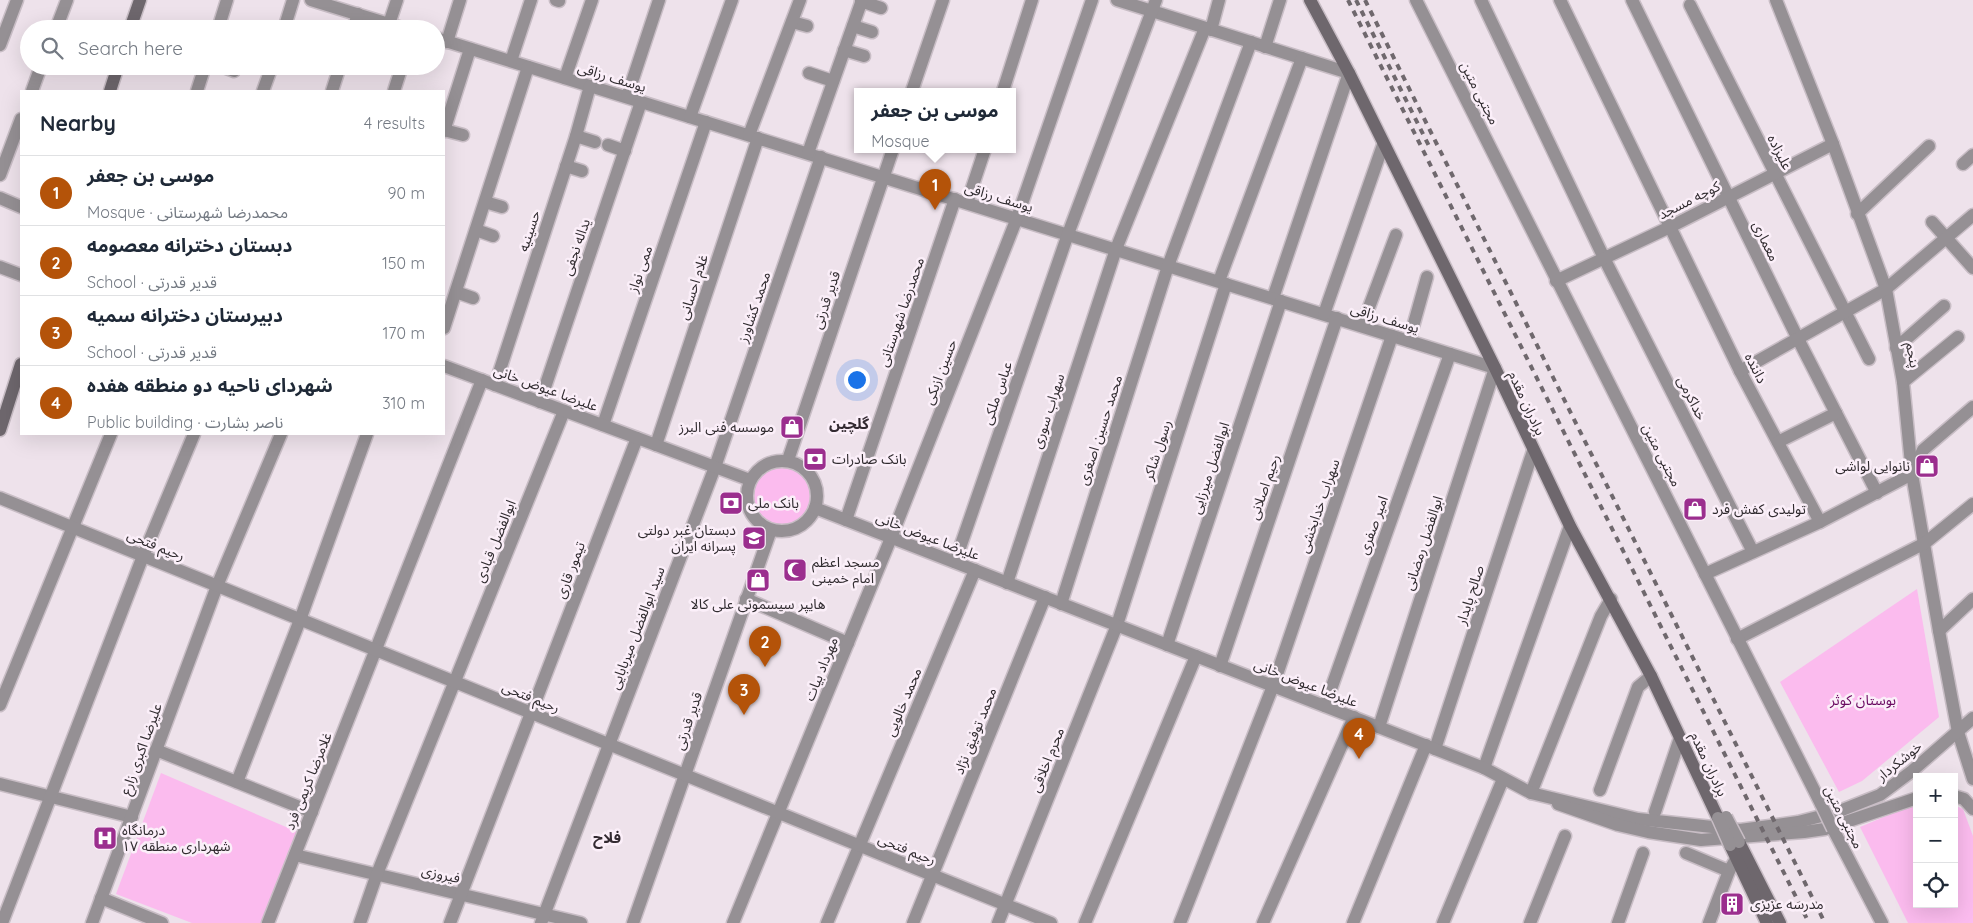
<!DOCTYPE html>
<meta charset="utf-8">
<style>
:root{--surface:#fff;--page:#f6f6f7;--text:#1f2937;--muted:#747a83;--line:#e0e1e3;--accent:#b45309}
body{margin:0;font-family:Quicksand,"Noto Sans Arabic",sans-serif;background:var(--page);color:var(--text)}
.controls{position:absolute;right:15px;bottom:15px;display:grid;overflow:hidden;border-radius:0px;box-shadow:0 5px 20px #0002}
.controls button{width:45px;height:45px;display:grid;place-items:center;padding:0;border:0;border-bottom:1px solid var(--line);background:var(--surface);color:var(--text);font:25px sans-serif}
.you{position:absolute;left:856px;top:379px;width:18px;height:18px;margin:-12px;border:4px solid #fff;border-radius:50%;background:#1a73e8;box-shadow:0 0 0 8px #1a73e833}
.badge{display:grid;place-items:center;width:32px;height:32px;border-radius:50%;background:var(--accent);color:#fff;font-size:16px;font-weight:700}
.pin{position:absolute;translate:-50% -41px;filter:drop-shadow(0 1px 2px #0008)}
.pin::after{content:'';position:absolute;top:26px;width:18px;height:15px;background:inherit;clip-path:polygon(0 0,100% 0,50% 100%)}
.popup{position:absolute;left:854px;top:88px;width:162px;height:65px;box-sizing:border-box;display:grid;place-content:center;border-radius:0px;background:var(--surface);filter:drop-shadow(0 1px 4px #0005);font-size:16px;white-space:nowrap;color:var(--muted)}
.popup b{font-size:19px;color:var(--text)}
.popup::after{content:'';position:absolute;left:50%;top:100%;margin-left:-10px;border:10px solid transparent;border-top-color:var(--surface)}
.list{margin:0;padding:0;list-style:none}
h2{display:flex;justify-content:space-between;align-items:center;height:65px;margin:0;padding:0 20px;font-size:21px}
h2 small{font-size:16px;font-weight:400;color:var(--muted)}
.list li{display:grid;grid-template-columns:32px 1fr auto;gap:15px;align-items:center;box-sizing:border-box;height:70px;padding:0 20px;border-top:1px solid var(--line)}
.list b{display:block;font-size:19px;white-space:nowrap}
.list p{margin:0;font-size:16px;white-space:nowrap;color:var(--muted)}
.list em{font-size:16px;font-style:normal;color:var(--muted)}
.icon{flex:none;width:28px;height:28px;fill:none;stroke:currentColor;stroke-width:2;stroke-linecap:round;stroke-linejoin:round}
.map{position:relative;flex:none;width:1973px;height:923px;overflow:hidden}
.search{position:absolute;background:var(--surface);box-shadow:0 5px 20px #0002;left:20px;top:20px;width:425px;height:55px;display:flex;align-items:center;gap:12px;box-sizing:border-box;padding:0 18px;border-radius:28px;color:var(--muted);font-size:19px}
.panel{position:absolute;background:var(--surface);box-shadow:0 5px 20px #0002;left:20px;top:90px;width:425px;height:345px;border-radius:0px}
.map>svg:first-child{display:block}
</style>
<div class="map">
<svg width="1973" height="923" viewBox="0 0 1973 923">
<rect width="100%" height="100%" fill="#eee2eb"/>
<g fill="#fbbbee">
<circle cx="781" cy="496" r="29"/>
<polygon points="1917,589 1939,717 1862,781 1839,792 1780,682"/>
<polygon points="161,773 300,833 265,923 192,923 116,894"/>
<polygon points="1917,803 1917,904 1954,904 1954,805 1963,809 1973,836 1973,923 1908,923 1860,827"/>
</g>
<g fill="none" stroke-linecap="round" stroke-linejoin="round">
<g stroke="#c8bdc5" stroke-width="15">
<g id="minor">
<polyline points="311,0 405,29"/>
<polyline points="556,0 559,1"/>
<polyline points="1117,0 1349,73 1273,298"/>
<polyline points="1481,0 1604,258 1753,552"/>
<polyline points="1560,0 1740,371 1820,522"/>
<polyline points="1632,0 1798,339 1877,493"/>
<polyline points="1776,0 1833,144 1886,289 1903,382 1912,474 1939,631 1958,732 1973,779"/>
<polyline points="861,1 881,8"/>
<polyline points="1690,5 1869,359"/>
<polyline points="792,22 807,26"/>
<polyline points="389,24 397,0"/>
<polyline points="853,26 872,32"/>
<polyline points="56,29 67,0"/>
<polyline points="218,29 227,0"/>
<polyline points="284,29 293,0"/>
<polyline points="353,29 358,14"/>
<polyline points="1211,30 1219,0"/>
<polyline points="436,38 1495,368 1379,727"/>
<polyline points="447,42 460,0"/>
<polyline points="0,45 17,0"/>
<polyline points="1265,47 1280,0"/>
<polyline points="844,50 864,56"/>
<polyline points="511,61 531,0"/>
<polyline points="221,66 234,71"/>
<polyline points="809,73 833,81"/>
<polyline points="565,78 592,0"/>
<polyline points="32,91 41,66"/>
<polyline points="197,91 205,66"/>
<polyline points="263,91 272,66"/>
<polyline points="332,91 340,66"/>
<polyline points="394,91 402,66"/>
<polyline points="912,91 943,0"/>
<polyline points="1003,91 1032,0"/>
<polyline points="627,97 659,0"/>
<polyline points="690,117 732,0"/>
<polyline points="444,130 463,135"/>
<polyline points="444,131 470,49"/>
<polyline points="749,135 800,0"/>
<polyline points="576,136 595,142"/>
<polyline points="608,145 625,151"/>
<polyline points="808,153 862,0"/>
<polyline points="1963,164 1973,155"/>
<polyline points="566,166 582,171"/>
<polyline points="0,175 21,119"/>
<polyline points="485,202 502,207"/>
<polyline points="967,203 985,149"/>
<polyline points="1857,214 1929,146"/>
<polyline points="1932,222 1973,268"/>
<polyline points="476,230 493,236"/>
<polyline points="0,267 21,275"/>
<polyline points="1219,281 1302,58"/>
<polyline points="1556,281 1670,227 1833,144"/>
<polyline points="456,292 473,298"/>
<polyline points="1324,314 1383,145"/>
<polyline points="1362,326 1396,235"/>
<polyline points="444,328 528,67"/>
<polyline points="1409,341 1427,277"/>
<polyline points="1896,348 1944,306"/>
<polyline points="1740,371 1886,289 1973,215"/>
<polyline points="1903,382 1958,337"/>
<polyline points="495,385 576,136 590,86"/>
<polyline points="540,402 641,102"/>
<polyline points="603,425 706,122"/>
<polyline points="1778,442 1836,413"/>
<polyline points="656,445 758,138"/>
<polyline points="788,460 893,149"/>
<polyline points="846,520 955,199"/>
<polyline points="955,562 1068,234 1156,0"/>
<polyline points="1705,574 1820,522 1912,474 1923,450 1973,407"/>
<polyline points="1007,583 1116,249 1205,28"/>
<polyline points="746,599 848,643"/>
<polyline points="1061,604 1168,266 1251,42"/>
<polyline points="1939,631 1973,599"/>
<polyline points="1737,639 1925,543 1973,504"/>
<polyline points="1167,645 1281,301"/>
<polyline points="1220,666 1337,318"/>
<polyline points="0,705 111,434"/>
<polyline points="1325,706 1450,354"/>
<polyline points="1435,749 1533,451"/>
<polyline points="156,750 312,812"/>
<polyline points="1484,768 1570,526"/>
<polyline points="237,782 300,620 367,434"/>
<polyline points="0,784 132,817"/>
<polyline points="1600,790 1638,687 1651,676"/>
<polyline points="1531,793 1601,616 1611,599"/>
<polyline points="1655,812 1680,738"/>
<polyline points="1686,853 1729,871"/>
<polyline points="295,855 581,923"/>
<polyline points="101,898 162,923"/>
<polyline points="2,923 143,556 194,434"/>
<polyline points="92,923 217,586 281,434"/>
<polyline points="268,923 482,380"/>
<polyline points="360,923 377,874 564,411"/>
<polyline points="450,923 637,438"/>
<polyline points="541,923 715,467 821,157"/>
<polyline points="633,923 771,530"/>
<polyline points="733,923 891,538 1017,218 1092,0"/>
<polyline points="827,923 975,570"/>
<polyline points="913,923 1045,597"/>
<polyline points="998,923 1117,625 1226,284"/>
<polyline points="1085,923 1196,656"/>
<polyline points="1180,923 1273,686 1392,336"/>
<polyline points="1263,923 1354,717"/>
<polyline points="1353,923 1426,745"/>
<polyline points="1443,923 1503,779"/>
<polyline points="1530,923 1565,836"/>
<polyline points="1618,923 1643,853"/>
<polyline points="1709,923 1729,871 1736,859"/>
</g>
</g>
<g stroke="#c8bdc5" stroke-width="15">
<g id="tertiary">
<polyline points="1416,0 1821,804"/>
<polyline points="0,198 21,207"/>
<polyline points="444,366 750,480"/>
<circle cx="782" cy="496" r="35"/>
<polyline points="0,498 1051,923"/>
<polyline points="815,508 1484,768 1531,793 1638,819 1740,830 1798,822 1837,812 1880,795 1912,771 1973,718"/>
<polyline points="1954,796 1964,799 1973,809"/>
<polyline points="1558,804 1618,825 1648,832 1701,840 1804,832 1825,829 1917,798"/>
<polyline points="1833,829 1882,923"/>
</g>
</g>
<g stroke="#c8bdc5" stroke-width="15">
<g id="secondary">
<polyline points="1310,0 1349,73 1495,368 1570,526 1651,676 1718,818"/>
<polyline points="130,29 140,0"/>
<polyline points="110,91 118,66"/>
<polyline points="0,430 21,364"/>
<polyline points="1739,842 1780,923"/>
<polyline points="1730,845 1767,923"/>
</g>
</g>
<use href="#minor" stroke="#959094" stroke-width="12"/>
<use href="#tertiary" stroke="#959094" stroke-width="12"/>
<use href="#secondary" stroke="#6e676d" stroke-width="12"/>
<g stroke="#6f686d" stroke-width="4" stroke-dasharray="6 6" stroke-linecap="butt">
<polyline points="1348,0 1809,923"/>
<polyline points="1356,0 1430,148"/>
<polyline points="1365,0 1825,923"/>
</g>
<g stroke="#c8bdc5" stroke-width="15" stroke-linecap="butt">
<g id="tertiary-bridge">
<polyline points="1821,804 1833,829"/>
<polyline points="1726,817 1739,842"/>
<polyline points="1718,818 1730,845"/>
</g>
</g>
<use href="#tertiary-bridge" stroke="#959094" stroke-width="12"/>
</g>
<defs>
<g id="shop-square" transform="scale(1.25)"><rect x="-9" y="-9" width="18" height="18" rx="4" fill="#9b2e8e" stroke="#fbeff9"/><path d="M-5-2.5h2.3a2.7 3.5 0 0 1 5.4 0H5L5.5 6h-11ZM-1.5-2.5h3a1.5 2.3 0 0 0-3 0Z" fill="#fff"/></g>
<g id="bank-square" transform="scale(1.25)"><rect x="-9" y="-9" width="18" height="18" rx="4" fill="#9b2e8e" stroke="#fbeff9"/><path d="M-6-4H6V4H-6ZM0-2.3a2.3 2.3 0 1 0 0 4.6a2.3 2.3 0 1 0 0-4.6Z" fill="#fff"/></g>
<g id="school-square" transform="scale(1.25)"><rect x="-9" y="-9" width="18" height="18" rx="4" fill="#9b2e8e" stroke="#fbeff9"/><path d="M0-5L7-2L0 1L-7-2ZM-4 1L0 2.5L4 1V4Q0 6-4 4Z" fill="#fff"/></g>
<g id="mosque-square" transform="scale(1.25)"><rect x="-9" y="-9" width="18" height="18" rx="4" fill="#9b2e8e" stroke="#fbeff9"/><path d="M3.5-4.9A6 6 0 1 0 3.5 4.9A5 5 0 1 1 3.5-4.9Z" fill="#fff"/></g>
<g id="hospital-square" transform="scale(1.25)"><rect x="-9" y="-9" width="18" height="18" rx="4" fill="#9b2e8e" stroke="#fbeff9"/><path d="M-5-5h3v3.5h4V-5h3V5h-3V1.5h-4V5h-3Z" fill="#fff"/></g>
<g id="building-square" transform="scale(1.25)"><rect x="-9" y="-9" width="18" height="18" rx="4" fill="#9b2e8e" stroke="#fbeff9"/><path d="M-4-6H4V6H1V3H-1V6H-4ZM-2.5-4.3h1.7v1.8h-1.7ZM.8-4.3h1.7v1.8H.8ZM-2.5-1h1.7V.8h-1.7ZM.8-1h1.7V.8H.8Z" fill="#fff"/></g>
</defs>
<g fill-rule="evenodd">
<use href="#shop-square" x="792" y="427"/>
<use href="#bank-square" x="815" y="459"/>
<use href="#shop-square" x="1927" y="466"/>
<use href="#bank-square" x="731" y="503"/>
<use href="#shop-square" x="1695" y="509"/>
<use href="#school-square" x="754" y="538"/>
<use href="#mosque-square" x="795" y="570"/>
<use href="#shop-square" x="758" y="580"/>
<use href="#hospital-square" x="105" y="838"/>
<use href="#building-square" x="1732" y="904"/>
</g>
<g text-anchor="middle" stroke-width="5" stroke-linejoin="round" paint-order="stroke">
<g font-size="14" fill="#302b2f" stroke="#fbeff9">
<text transform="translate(612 77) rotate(17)" y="5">یوسف رزاقی</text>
<text transform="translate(1480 93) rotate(63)" y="5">مجتبی متین</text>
<text transform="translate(1780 152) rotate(63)" y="5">علیزاده</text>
<text transform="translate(999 197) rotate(17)" y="5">یوسف رزاقی</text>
<text transform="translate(1689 200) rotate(-27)" y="5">کوچه مسجد</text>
<text transform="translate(529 231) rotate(-72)" y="5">حسینیه</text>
<text transform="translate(1766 241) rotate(64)" y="5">معماری</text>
<text transform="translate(576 247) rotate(-71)" y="5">یداله نجفی</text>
<text transform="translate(640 269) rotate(-71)" y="5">ممی نواز</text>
<text transform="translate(693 287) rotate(-72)" y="5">غلام احسانی</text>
<text transform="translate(826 300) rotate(-71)" y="5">قدیر قدرتی</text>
<text transform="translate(754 307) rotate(-71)" y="5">محمد کشاورز</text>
<text transform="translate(901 312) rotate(-71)" y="5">محمدرضا شهرستانی</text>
<text transform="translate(1385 318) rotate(17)" y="5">یوسف رزاقی</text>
<text transform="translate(1913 355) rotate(79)" y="5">پنجم</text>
<text transform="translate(1756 368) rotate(63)" y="5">داننده</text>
<text transform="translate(940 372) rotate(-69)" y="5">حسین ازبکی</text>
<text transform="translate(546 388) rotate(20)" y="5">علیرضا عیوض خانی</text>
<text transform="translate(997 393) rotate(-71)" y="5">عباس ملکی</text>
<text transform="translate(1692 398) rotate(63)" y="5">خداکرمی</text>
<text transform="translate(1527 403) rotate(65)" y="5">برادران مقدم</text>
<text transform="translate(1048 411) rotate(-72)" y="5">سهراب سوری</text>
<text transform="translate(1100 430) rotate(-72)" y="5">محمد حسین اصغری</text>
<text transform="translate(1157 450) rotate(-72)" y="5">رسول شاکر</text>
<text transform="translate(1662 455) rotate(63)" y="5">مجتبی متین</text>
<text transform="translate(1210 468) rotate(-72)" y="5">ابوالفضل میرزایی</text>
<text transform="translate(1264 487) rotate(-71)" y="5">رحیم اصلانی</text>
<text transform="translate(1319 506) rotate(-71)" y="5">سهراب خدابخشی</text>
<text transform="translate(1373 525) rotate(-70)" y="5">امیر صفری</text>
<text transform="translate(928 536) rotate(21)" y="5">علیرضا عیوض خانی</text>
<text transform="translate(495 541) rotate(-68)" y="5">ابوالفضل قبادی</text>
<text transform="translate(1423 543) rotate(-72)" y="5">ابوالفضل رمضانی</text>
<text transform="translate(156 545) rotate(22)" y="5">رحیم فتحی</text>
<text transform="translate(570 570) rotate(-69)" y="5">تیمور قاری</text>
<text transform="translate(1470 595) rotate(-72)" y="5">صالح پایدار</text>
<text transform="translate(637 628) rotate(-69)" y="5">سید ابوالفضل میربابایی</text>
<text transform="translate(821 669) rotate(-68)" y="5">مهرداد بیات</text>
<text transform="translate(1306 683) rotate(21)" y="5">علیرضا عیوض خانی</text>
<text transform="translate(531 697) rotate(22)" y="5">رحیم فتحی</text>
<text transform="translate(903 702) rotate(-67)" y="5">محمد خالویی</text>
<text transform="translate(688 721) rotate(-71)" y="5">قدیر قدرتی</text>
<text transform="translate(975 731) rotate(-68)" y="5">محمد توفیق ‌نژاد</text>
<text transform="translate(141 749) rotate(-70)" y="5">علیرضا اکبری زارع</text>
<text transform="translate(1047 760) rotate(-68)" y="5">محرم اخلاقی</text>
<text transform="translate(1899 761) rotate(-39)" y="5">خوشکردار</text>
<text transform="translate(1709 764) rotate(65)" y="5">برادران مقدم</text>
<text transform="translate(308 781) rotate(-68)" y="5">غلامرضا کریمی فرد</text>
<text transform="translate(1844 817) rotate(63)" y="5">مجتبی متین</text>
<text transform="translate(907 849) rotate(22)" y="5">رحیم فتحی</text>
<text transform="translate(441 874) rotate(13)" y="5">فیروزی</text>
</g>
<g font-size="14" fill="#302b2f" stroke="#fbeff9" text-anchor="start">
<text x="774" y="432" text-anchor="end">موسسه فنی البرز</text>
<text x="832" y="464">بانک صادرات</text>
<text x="1910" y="471" text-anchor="end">نانوایی لواشی</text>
<text x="748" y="508">بانک ملی</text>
<text x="1712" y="514">تولیدی کفش فرد</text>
<text x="736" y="535" text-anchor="end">دبستان غبر دولتی<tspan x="736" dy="16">پسرانه ایران</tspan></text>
<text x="812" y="567">مسجد اعظم<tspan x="812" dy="16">امام خمینی</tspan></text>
<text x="758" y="609" text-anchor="middle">هایپر سیسمونی علی کالا</text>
<text x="122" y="835">درمانگاه<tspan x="122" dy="16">شهرداری منطقه ۱۷</tspan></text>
<text x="1750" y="909">مدرسه عزیزی</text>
</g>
<g font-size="14" fill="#6a0961" stroke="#fbeff9">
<text x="1863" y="705">بوستان کوثر</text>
</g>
<g font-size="15" font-weight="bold" fill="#332a31" stroke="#fbeff9">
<text x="849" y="429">گلچین</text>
<text x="607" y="843">فلاح</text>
</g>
</g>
</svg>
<div class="controls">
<button>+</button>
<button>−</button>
<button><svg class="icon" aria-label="locate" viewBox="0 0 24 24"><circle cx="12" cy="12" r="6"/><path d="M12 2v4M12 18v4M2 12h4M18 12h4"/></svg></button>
</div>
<div class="you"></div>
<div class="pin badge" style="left:935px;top:210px">1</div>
<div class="popup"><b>موسی بن جعفر</b>Mosque</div>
<div class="pin badge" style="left:765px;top:667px">2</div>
<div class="pin badge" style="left:744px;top:715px">3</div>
<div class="pin badge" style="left:1359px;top:759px">4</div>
<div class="search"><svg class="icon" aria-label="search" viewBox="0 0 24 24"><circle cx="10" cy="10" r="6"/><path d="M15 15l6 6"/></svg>Search here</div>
<section class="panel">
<h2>Nearby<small>4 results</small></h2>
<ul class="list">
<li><span class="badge">1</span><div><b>موسی بن جعفر</b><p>Mosque · محمدرضا شهرستانی</p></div><em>90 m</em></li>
<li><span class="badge">2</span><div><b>دبستان دخترانه معصومه</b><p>School · قدیر قدرتی</p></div><em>150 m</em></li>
<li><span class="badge">3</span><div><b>دبیرستان دخترانه سمیه</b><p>School · قدیر قدرتی</p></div><em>170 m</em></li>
<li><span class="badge">4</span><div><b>شهردای ناحیه دو منطقه هفده</b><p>Public building · ناصر بشارت</p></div><em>310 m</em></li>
</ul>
</section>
</div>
